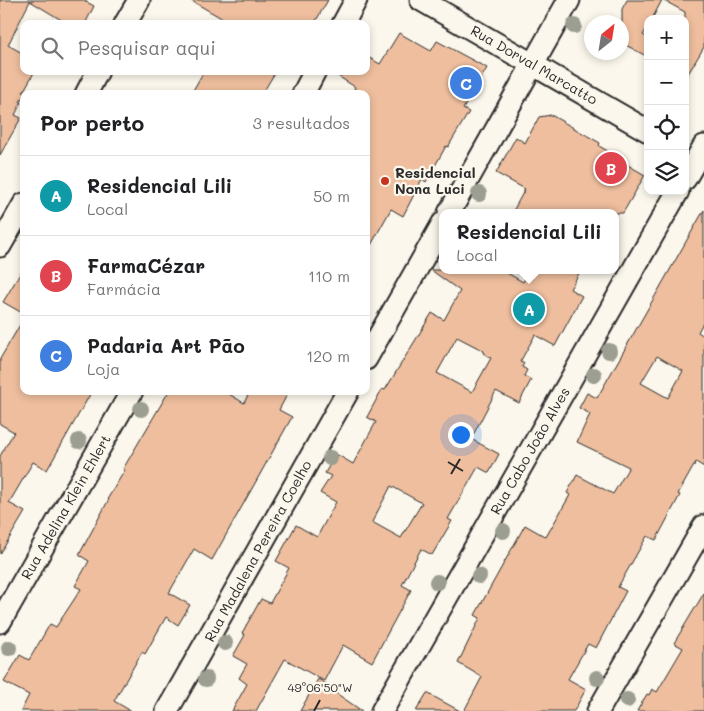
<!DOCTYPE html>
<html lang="pt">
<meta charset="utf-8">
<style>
:root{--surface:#fff;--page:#f6f6f6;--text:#202124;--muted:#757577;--line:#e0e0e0;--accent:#c8321e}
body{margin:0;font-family:Mali,sans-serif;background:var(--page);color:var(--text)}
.controls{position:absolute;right:15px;top:15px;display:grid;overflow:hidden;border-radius:10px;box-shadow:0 2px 8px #0003}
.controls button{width:45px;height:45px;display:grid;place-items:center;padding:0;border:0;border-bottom:1px solid var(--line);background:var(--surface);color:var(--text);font:25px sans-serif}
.compass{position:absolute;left:584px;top:15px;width:45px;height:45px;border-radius:50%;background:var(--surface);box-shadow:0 2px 8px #0003;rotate:30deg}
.you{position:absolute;left:460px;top:434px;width:18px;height:18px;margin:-12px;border:4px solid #fff;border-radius:50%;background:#1a73e8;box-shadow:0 0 0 8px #1a73e833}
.badge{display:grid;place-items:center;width:32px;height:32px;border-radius:50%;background:var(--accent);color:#fff;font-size:16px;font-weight:700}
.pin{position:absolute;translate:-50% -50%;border:2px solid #fff;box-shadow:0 1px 5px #0006}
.popup{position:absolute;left:439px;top:209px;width:180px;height:65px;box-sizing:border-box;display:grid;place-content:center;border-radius:10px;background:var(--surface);filter:drop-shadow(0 1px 4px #0005);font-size:16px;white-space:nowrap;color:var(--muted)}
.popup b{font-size:19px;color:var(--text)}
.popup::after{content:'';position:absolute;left:50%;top:100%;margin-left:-10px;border:10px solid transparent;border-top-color:var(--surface)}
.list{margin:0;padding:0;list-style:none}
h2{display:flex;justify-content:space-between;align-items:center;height:65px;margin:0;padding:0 20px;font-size:21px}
h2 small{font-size:16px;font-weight:400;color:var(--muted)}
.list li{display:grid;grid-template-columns:32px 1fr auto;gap:15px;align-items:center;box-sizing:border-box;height:80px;padding:0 20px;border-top:1px solid var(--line)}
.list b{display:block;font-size:19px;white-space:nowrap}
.list p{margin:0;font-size:16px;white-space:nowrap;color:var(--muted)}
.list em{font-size:16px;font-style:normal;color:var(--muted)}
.icon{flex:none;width:28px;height:28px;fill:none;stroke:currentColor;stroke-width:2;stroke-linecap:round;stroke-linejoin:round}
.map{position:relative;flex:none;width:704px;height:711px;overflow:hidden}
.search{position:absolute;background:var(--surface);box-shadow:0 2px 8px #0003;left:20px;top:20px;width:350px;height:55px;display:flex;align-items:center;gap:12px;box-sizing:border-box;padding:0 18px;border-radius:10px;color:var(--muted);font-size:19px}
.panel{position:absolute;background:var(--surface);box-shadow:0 2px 8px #0003;left:20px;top:90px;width:350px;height:305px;border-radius:10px}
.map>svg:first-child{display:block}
</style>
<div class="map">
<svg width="704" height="711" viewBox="0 0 704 711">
<rect width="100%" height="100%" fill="#fbf7ec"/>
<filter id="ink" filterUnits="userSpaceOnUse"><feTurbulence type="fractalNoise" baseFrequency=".02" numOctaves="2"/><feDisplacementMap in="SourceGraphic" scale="10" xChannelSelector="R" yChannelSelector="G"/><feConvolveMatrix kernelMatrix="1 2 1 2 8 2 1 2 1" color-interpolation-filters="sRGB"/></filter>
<g filter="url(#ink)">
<g fill="#eebe9e" stroke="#2b2b2b" fill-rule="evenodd">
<polygon points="0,0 83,0 94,6 85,24 68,24 30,1 8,45 24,54 24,71 35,71 23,92 25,93 20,102 21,103 15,115 21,118 0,155"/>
<polygon points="190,0 328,0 314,24 232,24"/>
<polygon points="627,0 662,0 652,19 648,19 648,27 643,35 648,38 648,57 622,43 622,9"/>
<polygon points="663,0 704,0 704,47 685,79 685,12"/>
<polygon points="399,33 431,51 437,41 487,68 463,109 469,112 448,147 446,146 426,182 422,179 403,216 391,209 366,254 366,94 353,92 355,87 330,71 366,71 366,56 380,64"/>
<polygon points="204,71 276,71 262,94 191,94"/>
<polygon points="551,115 600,143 599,146 613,154 612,156 645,175 623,213 512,213 525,189 496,173 516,137 525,143 539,117"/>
<path d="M704 210V321L698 332 704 336V467L696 462 678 494 680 495 656 540 647 536 618 587 626 591 596 648 588 644 568 679 586 689 574 711H464L482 677 458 663 480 618 475 615 525 525 546 537 570 495 567 493 577 475 613 494 629 467 577 442 590 414 579 408 587 393 597 398ZM657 356 683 371 668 398 641 383Z"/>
<polygon points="24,267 24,314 3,302"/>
<path d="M431 270H502L523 282 530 270H581L570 289 582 296 555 346 535 335 520 362 524 363 522 367 527 370 524 376 531 380 519 403 496 391 471 439 499 454 489 473 478 467 448 519 452 521 432 555 421 549 402 585 411 590 372 662 343 645 324 681 285 659 256 711H232L247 684 239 678 247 664 233 656 245 635 242 633 261 599 270 603 289 568 276 561 296 525 317 537 336 502 320 493 331 476 325 473 336 454 353 464 376 422 367 417 382 389 385 390 432 313 444 320 460 291ZM457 337 484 351 483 353 491 358 472 392 437 373ZM391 486 422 503 401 538 372 522Z"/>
<polygon points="24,318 24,391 92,391 47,470 33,462 9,503 25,512 0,554 0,456 14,432 0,424 0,359"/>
<polygon points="169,391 224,391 244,403 250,391 289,391 279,410 292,417 212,560 194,549 169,593 190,605 178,625 166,617 145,654 142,652 114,701 131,711 21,711 29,695 4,682 20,655 29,660 50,624 56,627 81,589 75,586 89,561 79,555 109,499 108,498 125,470 123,469"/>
<polygon points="704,593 704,711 637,711 647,694 649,695 652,689 657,692 683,648 674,643"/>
<polygon points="318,679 334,688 333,691 362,711 300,711"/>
<polygon points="427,693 460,711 416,711"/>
</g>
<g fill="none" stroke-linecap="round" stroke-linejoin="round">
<g stroke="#2b2b2b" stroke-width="25">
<g id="street">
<polyline points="421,0 648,131"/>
<polyline points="125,24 139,0"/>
<polyline points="343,24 356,0"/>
<polyline points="86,94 98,71"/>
<polyline points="303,94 315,71"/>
<polyline points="685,179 704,146"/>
<polyline points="449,213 569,0"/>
<polyline points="0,246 24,204"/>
<polyline points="366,359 443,223"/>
<polyline points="0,622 132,391"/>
<polyline points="167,711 348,391"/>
<polyline points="382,711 678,191"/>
<polyline points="598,711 704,526"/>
</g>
</g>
<use href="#street" stroke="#fbf7ec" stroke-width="21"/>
</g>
<g fill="#9b9e90">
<circle cx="574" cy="26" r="8"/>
<circle cx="479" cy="194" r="8"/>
<circle cx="609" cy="351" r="8"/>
<circle cx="594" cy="375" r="8"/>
<circle cx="141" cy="409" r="8"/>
<circle cx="79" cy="441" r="8"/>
<circle cx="330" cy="458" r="8"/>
<circle cx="503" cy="531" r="8"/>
<circle cx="479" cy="576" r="8"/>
<circle cx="437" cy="582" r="8"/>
<circle cx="225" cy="643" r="8"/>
<circle cx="9" cy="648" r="8"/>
<circle cx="597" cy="678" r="8"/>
<circle cx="206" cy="679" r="8"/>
<circle cx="627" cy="700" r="8"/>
</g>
</g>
<path fill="none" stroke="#2b2b2b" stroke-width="2" d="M448 462 463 471M451 474 460 459M314 711 320 700"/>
<circle fill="#c8321e" stroke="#fbf7ec" stroke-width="2" cx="385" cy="181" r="5"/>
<g text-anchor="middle" stroke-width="4.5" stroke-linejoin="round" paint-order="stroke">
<g font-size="14" fill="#2b2b2b" stroke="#fbf7ec">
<text transform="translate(534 65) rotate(30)" y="5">Rua Dorval Marcatto</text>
<text transform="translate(530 451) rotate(-60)" y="5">Rua Cabo João Alves</text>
<text transform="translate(66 507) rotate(-60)" y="5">Rua Adelina Klein Ehlert</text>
<text transform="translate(258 551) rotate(-61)" y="5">Rua Madalena Pereira Coelho</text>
</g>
<g font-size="14" font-weight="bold" fill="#2b2b2b" stroke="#fbf7ec" text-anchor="start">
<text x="395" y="178">Residencial<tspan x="395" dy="16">Nona Luci</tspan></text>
</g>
</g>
<g font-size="12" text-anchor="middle" fill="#2b2b2b" stroke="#fbf7ec" stroke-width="4.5" stroke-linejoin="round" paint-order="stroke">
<text x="320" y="692">49°06'50"W</text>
</g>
</svg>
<div class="controls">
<button>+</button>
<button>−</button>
<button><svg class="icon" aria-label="locate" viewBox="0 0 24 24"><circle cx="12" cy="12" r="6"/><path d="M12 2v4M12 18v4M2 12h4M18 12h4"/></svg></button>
<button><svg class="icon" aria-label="layers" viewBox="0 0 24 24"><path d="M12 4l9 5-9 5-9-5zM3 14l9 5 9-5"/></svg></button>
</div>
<svg class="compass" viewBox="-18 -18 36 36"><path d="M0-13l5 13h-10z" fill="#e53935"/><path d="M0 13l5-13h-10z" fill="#757577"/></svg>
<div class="you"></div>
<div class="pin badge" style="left:529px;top:309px;background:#0f9aa8">A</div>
<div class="popup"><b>Residencial Lili</b>Local</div>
<div class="pin badge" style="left:611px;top:168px;background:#e0444e">B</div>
<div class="pin badge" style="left:466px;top:83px;background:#3f7fe0">C</div>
<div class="search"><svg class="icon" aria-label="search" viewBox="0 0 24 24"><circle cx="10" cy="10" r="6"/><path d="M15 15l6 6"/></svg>Pesquisar aqui</div>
<section class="panel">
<h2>Por perto<small>3 resultados</small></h2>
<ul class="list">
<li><span class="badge" style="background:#0f9aa8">A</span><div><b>Residencial Lili</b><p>Local</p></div><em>50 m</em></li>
<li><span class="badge" style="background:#e0444e">B</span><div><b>FarmaCézar</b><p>Farmácia</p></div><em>110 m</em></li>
<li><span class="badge" style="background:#3f7fe0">C</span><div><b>Padaria Art Pão</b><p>Loja</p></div><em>120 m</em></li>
</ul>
</section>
</div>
